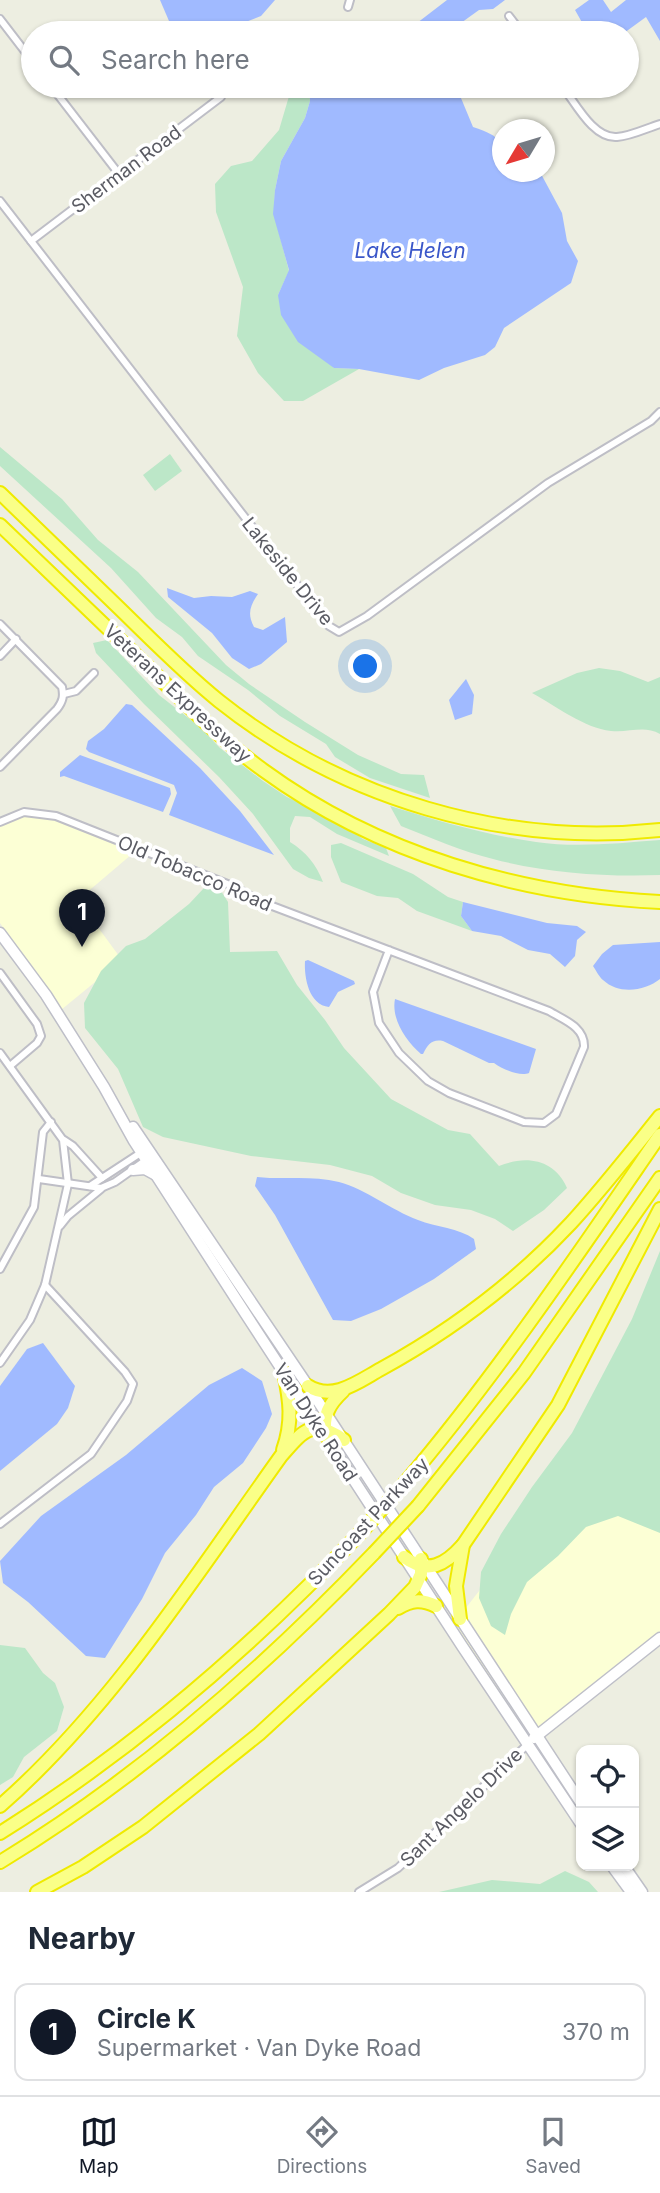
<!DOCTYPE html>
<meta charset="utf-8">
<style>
:root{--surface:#fff;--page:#f2f2f3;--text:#1f2937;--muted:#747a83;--line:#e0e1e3;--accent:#111827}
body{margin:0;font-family:Inter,sans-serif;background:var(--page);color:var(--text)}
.controls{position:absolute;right:21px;bottom:21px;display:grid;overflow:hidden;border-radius:14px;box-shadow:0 2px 5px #0004}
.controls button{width:63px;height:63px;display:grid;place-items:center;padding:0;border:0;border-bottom:2px solid var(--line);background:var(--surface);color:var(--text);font:35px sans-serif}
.compass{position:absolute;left:492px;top:119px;width:63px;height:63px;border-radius:50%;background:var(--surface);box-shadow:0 2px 5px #0004;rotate:232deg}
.you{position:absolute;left:366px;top:667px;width:24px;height:24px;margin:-18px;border:5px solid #fff;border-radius:50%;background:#1a73e8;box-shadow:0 0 0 10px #1a73e833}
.badge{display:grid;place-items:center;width:46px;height:46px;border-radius:50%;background:var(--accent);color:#fff;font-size:23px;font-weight:700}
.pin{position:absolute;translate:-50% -58px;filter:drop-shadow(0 2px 4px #0008)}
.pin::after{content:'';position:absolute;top:37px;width:24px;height:21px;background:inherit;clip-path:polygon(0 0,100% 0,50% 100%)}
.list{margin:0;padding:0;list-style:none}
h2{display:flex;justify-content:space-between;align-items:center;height:91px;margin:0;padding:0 28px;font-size:30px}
h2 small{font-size:23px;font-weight:400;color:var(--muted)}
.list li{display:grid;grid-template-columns:46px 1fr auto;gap:21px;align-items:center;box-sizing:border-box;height:98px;margin:0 14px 14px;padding:0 14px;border:2px solid var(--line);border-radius:14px}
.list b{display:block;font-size:26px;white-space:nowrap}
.list p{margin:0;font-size:23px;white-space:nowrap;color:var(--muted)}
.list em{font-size:23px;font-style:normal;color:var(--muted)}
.icon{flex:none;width:38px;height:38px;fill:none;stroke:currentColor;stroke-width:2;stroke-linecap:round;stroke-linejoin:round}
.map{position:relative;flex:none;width:660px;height:1892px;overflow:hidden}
.search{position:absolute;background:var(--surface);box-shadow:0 2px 5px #0004;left:21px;right:21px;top:21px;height:77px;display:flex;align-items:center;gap:18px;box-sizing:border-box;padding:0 24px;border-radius:38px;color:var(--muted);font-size:26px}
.sheet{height:203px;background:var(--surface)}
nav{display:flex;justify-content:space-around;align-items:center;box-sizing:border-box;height:98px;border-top:2px solid var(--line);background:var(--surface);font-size:19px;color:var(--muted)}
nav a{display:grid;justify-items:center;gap:4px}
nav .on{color:var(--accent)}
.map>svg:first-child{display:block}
</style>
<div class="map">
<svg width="660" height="1892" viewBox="0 0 660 1892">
<rect width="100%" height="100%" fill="#edeee1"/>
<g fill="#fcffd5">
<polygon points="25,815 57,819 138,849 78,900 122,960 61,1010 0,923 0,825"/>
<polygon points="660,1496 660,1634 527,1738 467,1664 447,1632 526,1531"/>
</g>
<g fill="#bce7c8">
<polygon points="292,86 309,86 310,101 305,118 281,161 275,190 274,214 289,271 278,295 334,368 359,369 303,401 284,401 258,373 237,336 243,287 216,212 215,184 231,166 252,161 279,130"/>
<polygon points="0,447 62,499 98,540 138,572 226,665 249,684 305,722 358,755 401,774 424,775 430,798 370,778 335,757 326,744 280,716 248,690 198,656 182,637 156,618 111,568 0,466"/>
<polygon points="170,454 182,471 155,491 143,475"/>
<path d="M107 640 159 695 200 727 220 748 263 781 287 797 335 819 363 839 386 848 389 856 337 834 310 817 295 816 290 828V842C306 852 316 864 323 882L309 878 293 869 253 814 219 777 144 704 96 653 93 643Z"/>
<path d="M599 668 620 671 648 682 660 677V734C644 725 629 733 611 731 584 728 556 706 532 693L577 673Z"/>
<path d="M390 806C438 821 486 835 536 842 577 848 619 843 660 840V875C605 877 546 873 493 859 461 851 431 838 401 826Z"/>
<polygon points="341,843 413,874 448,897 463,902 461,916 472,931 417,911 398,898 377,896 341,882 331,857 331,845"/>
<path d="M204 888 221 891 228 902 230 952 277 951 297 985 325 1020 344 1048 391 1099 448 1130 470 1134 499 1166C526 1155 554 1159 567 1188L544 1210 513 1231 495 1219 471 1210 435 1205 401 1193 372 1176 330 1165 251 1156 163 1137 143 1127 118 1069 85 1028 84 1003 101 971 126 946 145 939 189 904Z"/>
<polygon points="660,1251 660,1533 618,1516 586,1527 558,1556 527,1582 511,1614 505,1635 491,1626 479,1598 481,1572 501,1534 532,1487 572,1433 632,1319"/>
<polygon points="0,1645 25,1648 43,1673 55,1683 64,1707 57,1731 24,1757 13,1777 0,1785"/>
<polygon points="565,1871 589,1882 598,1892 439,1892 492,1880 540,1884"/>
</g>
<g fill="#a0baff">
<polygon points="160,0 275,0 261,16 220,32 172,28"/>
<polygon points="447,0 505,0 493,9 479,10 447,33 404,33"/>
<polygon points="589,0 603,0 611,12 626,0 660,0 660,41 646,17 624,33 588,33 575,10"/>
<path d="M309 86H456L473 127C503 137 503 141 503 172H540L562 213 567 241 578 261 571 283 504 328 495 347 485 355 444 368 419 380 359 369 334 368 298 342 281 315 278 295 289 270 273 214 275 190 281 161 305 118 310 101Z"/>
<path d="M167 588 194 598 211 596 232 597 250 591 258 594C250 606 247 614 254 627L263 630 285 617 287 642 261 664 249 669 232 658 212 633 168 597Z"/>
<polygon points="466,679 474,695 472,714 455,720 449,700"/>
<polygon points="126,704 132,705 200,768 240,811 274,855 169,815 177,793 174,785 89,752 86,749 88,741 104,729"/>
<polygon points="80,755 170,788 171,794 163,812 64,776 60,777 60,772"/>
<polygon points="463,902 547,923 577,926 586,932 577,940 575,956 565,967 550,954 528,950 501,936 472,931 461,916"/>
<path d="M660 942V979C645 991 619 995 603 980 599 977 596 970 593 966L602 954 613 945Z"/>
<path d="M308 960 354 981 355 984 338 992 329 1007C309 1005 304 978 305 961Z"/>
<path d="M395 999 536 1049 529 1073C520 1077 502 1069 494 1063H489L443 1041C432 1039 428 1044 423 1054H421C406 1041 391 1019 395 999Z"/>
<path d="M257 1177C285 1180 312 1175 339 1182 366 1189 391 1210 418 1220 436 1227 459 1228 474 1239L476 1249 434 1279 381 1309 351 1321 333 1320 275 1215 255 1186Z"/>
<polygon points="43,1343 75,1386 68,1408 57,1424 0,1471 0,1386 27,1349"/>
<polygon points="242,1368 262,1381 272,1414 266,1428 243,1463 214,1487 196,1515 165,1553 142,1599 105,1658 86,1656 28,1602 3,1583 0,1561 41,1516 126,1455 209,1385"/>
</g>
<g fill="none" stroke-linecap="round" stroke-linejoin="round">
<g stroke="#bebec6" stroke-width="10">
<g id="street">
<polyline points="348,7 350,0"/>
<polyline points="509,16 522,33"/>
<polyline points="0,19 33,62"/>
<polyline points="51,86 119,174"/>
<path d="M562 86C575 102 593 139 617 137 631 136 647 128 660 124"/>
<polyline points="0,201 329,626 339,632 367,616 548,483 651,421 660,412"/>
<polyline points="31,241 221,97"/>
<path d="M0 624 62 687C64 696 63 701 57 709L0 767"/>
<polyline points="0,656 16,639"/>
<polyline points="64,694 76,691 94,673"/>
<path d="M0 822 24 812 56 816 235 887 259 901 549 1011C564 1020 585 1027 584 1047L556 1114 544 1123 524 1122 449 1093 428 1081 399 1053 379 1023 373 992 389 950"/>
<polyline points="0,973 37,1024 41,1036 37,1043 10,1066"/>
<polyline points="0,1053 63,1140 68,1184 45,1285 30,1320 0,1363"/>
<polyline points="64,1140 73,1146 102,1178"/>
<polyline points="39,1179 101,1188 115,1182 149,1158"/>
<polyline points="90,1186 142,1152"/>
<polyline points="60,1226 68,1216 101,1189"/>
<polyline points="0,1269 34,1207 43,1132 51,1122"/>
<polyline points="0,1524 91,1454 127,1401 133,1384 125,1372 45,1285"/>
<polyline points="359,1892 398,1868 527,1745"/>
</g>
</g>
<g stroke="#bebfc8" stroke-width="13">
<g id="secondary">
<polyline points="0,933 46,995 104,1087 134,1141 245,1313 462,1646 581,1824"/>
<polyline points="133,1127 308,1386 581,1803"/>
<polyline points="133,1170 145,1169 156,1175"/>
<polyline points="534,1738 660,1638"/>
<polyline points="612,1866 631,1892"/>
<polyline points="624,1866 642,1892"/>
</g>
</g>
<g stroke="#efea00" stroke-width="16">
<g id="highway">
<path d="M0 493C39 531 79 569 118 607 151 639 183 672 219 701 342 799 504 847 660 830"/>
<path d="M0 525C48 571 97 618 145 664 183 701 220 739 263 770 378 854 520 895 660 902"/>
<path d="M308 1386C333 1402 359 1381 381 1369 452 1330 516 1282 571 1223 602 1189 631 1152 660 1116"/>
<path d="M326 1436C322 1416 329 1404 343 1391"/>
<path d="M283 1450C293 1422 290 1400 284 1373"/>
<path d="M405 1483C498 1373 578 1254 660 1135"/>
<polyline points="418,1506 524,1373 660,1178"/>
<path d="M404 1557C428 1575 445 1565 463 1545"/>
<path d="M398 1608C412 1600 421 1599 436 1606"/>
<polyline points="460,1619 456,1586 463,1545 558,1405 660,1209"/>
<path d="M0 1806C111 1709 195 1576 281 1456 302 1432 312 1417 344 1440"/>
<path d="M0 1833C133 1750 254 1645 362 1531"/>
<path d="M0 1862C139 1778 262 1670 374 1553"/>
<polyline points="37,1892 83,1867 143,1827 259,1734 389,1614 415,1587 421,1574 421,1559"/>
</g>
</g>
<use href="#street" stroke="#fff" stroke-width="6"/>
<use href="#secondary" stroke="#fff" stroke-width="10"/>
<use href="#highway" stroke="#faff87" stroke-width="12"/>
<g stroke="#efea00" stroke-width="16" stroke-linecap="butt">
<g id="highway-bridge">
<polyline points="362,1531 405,1483"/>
<polyline points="374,1553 418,1506"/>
</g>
</g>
<use href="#highway-bridge" stroke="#faff87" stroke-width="12"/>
</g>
<g text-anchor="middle" stroke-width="7" stroke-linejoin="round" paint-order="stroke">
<g font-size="19" fill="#5a5b63" stroke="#fff">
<text transform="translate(126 169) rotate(-37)" y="7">Sherman Road</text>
<text transform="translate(288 571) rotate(51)" y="7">Lakeside Drive</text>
<text transform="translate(178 693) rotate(43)" y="7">Veterans Expressway</text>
<text transform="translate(195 873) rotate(23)" y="7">Old Tobacco Road</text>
<text transform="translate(316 1422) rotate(57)" y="7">Van Dyke Road</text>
<text transform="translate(368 1521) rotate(-47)" y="7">Suncoast Parkway</text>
<text transform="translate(461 1807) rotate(-44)" y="7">Sant Angelo Drive</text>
</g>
<g font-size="21" font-style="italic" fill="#3b57c9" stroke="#fff">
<text x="410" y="258">Lake Helen</text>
</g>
</g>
</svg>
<div class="controls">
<button><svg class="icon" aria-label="locate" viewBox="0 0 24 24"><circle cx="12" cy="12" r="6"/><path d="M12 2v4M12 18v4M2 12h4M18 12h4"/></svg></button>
<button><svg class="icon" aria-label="layers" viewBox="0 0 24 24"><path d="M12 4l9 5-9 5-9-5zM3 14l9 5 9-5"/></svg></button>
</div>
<svg class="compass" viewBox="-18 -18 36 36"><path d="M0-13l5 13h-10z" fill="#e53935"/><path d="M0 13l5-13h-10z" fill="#747a83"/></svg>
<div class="you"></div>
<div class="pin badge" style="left:82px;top:947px">1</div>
<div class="search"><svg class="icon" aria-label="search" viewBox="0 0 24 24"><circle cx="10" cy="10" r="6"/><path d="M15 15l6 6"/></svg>Search here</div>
</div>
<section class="sheet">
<h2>Nearby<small></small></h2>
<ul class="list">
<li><span class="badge">1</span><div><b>Circle K</b><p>Supermarket · Van Dyke Road</p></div><em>370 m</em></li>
</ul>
</section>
<nav>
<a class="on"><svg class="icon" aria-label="map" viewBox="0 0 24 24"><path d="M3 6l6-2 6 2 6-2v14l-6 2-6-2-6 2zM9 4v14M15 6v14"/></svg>Map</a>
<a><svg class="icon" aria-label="directions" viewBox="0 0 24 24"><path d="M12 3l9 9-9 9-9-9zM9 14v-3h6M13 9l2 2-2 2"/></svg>Directions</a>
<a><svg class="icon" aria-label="saved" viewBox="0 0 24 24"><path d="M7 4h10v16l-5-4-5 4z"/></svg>Saved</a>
</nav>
